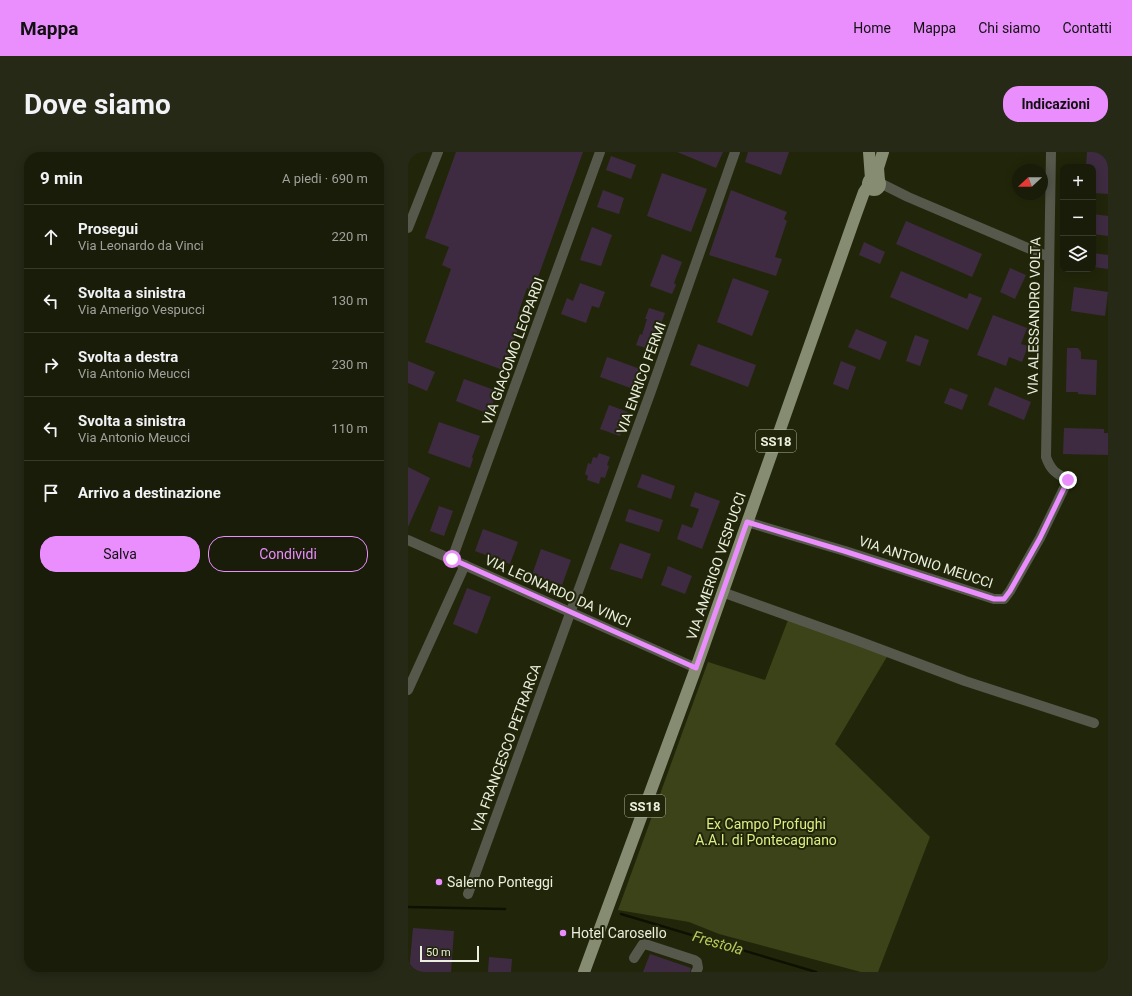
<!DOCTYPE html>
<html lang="it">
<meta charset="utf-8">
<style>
:root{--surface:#191c08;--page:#262916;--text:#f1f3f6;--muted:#9fa19c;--line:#373a29;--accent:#ea8dfd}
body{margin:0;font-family:Roboto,sans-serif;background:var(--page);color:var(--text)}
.controls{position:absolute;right:12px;top:12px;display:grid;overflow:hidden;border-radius:8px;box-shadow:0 2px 10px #0003}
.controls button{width:36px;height:36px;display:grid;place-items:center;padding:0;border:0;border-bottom:1px solid var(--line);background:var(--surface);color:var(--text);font:20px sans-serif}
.compass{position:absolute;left:604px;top:12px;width:36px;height:36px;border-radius:50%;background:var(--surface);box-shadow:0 2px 10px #0003;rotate:249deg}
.scale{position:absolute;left:12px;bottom:10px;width:59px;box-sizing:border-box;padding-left:4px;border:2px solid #ebefde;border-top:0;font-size:11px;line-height:14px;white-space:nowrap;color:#ebefde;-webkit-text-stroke:3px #21260a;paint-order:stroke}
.stop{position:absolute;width:12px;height:12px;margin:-9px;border:3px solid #ea8dfd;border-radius:50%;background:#fff}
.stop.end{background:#ea8dfd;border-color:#fff;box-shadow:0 1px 4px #0008}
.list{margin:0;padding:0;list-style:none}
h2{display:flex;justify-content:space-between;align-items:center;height:52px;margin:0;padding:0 16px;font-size:17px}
h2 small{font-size:13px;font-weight:400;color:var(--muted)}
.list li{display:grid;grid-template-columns:26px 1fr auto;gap:12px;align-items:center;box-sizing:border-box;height:64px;padding:0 16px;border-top:1px solid var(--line)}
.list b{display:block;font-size:15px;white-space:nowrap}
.list p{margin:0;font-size:13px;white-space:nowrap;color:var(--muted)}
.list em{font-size:13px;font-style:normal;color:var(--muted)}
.actions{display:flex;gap:8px;padding:12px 16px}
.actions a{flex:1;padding:9px 0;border:1px solid var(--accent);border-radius:16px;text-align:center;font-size:14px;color:var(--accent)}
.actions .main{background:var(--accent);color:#111}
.icon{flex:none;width:22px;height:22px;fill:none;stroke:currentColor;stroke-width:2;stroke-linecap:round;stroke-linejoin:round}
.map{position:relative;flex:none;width:700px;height:820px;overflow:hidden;border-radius:16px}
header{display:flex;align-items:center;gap:24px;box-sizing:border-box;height:56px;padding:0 20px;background:var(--accent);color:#111}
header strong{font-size:19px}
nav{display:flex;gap:22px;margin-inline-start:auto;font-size:14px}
.intro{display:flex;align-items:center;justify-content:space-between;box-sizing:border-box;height:96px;padding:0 24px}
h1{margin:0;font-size:28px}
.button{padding:10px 18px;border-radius:16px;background:var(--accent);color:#111;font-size:14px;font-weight:700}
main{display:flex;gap:24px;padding:0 24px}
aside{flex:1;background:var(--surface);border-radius:16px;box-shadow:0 2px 10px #0003}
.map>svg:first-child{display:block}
</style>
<header>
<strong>Mappa</strong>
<nav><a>Home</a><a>Mappa</a><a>Chi siamo</a><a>Contatti</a></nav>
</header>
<div class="intro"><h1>Dove siamo</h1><a class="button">Indicazioni</a></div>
<main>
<aside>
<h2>9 min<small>A piedi · 690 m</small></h2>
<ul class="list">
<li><svg class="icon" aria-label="ahead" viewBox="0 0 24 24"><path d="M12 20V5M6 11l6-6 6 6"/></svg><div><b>Prosegui</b><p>Via Leonardo da Vinci</p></div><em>220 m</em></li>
<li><svg class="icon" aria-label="left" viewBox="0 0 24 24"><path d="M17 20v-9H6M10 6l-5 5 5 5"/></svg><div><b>Svolta a sinistra</b><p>Via Amerigo Vespucci</p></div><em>130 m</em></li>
<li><svg class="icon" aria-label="right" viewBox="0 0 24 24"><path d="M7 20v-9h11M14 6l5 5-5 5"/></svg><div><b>Svolta a destra</b><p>Via Antonio Meucci</p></div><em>230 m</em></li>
<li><svg class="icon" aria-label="left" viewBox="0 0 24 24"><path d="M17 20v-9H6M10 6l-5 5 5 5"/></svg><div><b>Svolta a sinistra</b><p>Via Antonio Meucci</p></div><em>110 m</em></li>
<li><svg class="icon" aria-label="arrive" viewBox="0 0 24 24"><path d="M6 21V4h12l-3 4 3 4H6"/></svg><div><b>Arrivo a destinazione</b></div></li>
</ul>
<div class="actions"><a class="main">Salva</a><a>Condividi</a></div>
</aside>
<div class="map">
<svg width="700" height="820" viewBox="0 0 700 820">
<rect width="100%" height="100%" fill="#21260a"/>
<polygon fill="#3c4318" points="380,468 480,503 427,592 522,685 470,820 453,820 311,782 281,770 210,758 300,510 357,528"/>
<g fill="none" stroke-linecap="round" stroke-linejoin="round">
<g stroke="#0e1100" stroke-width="2.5">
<polyline points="0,755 97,757"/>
<polyline points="213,762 408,820"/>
</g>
</g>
<g fill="#3e2b41">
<polygon points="48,0 175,0 125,139 119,136 110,162 115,163 95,218 17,190 43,117 34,113 41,95 17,86"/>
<polygon points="269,0 315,0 308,16"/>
<polygon points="340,0 381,0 373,23 337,10"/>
<polygon points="679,0 700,0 700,42 685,41 685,15 678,15"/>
<polygon points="203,4 228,13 223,27 198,18"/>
<polygon points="254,21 299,37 283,80 239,64"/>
<polygon points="195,38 216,46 211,62 189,55"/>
<polygon points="323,38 379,60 376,67 379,69 367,105 374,107 368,124 301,103"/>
<polygon points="685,62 700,64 700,84 685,82"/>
<polygon points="498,69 574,102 564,125 488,92"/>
<polygon points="184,75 204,83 193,114 172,108"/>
<polygon points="456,90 477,100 472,112 451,103"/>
<polygon points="685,101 700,103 700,117 685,115"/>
<polygon points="254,102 274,110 266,131 268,133 264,142 242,134"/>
<polygon points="602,116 618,123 607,147 592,140"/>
<polygon points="493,119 559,147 561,141 574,146 560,178 482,145"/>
<polygon points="325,126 361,139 344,184 309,170"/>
<polygon points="172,131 197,140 191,156 184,154 178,171 153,162 159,146 165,149"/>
<polygon points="666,135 700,140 697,164 663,159"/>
<polygon points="241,156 257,161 244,198 228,193 232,182 234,183 239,167 237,167"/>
<polygon points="585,163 619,176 613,192 620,194 614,210 601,205 598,214 569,203"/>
<polygon points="448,177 479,190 472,208 440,195"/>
<polygon points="507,183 521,188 512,214 498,209"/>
<polygon points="290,192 348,213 340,235 282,213"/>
<polygon points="659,196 670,196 673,200 673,207 689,208 688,243 670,242 670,240 658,240"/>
<polygon points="199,205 235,218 228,238 192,225"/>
<polygon points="0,209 27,220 19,239 0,231"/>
<polygon points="433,209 448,215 440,238 425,232"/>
<polygon points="56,227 89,239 81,262 48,249"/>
<polygon points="587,235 623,250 616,268 580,253"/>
<polygon points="542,236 560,243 554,258 536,251"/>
<polygon points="201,253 220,260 217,269 218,269 212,284 192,277"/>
<polygon points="31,270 72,284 64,305 65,307 62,316 20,301"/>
<polygon points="656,276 696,277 696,281 700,281 700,303 655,302"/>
<polygon points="191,301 202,305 199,313 201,314 197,326 193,325 191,332 179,328 180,324 177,322 180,311 183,312 185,305 189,306"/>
<polygon points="0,315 22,326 0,375"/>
<polygon points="234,322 267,334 263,347 229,335"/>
<polygon points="287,340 312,349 294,397 269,387 274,372 284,376 291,357 282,354"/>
<polygon points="31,354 45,359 36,384 22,379"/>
<polygon points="221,357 255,368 251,380 217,369"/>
<polygon points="75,377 110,390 102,412 67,399"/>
<polygon points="212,391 243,402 234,427 202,417"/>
<polygon points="133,397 163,408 154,433 124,423"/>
<polygon points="260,414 284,424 277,442 253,433"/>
<polygon points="59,436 83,445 69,482 45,472"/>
<polygon points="5,776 46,779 43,820 1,820"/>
<polygon points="242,802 283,816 282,820 235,820"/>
<polygon points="81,805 104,807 103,820 80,820"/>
</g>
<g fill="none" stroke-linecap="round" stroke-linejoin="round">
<g stroke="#55584b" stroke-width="10">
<polyline points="472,31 500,45 641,105"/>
<polyline points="0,76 30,0"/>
<path d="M339 370 437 399 586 447H596L602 439 632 386 660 328C648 321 643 319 638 305L643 0"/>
<polyline points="0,388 288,516"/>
<polyline points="44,407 192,0"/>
<polyline points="314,440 445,487 557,529 686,571"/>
<polyline points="0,538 57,413"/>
<polyline points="60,742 243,239 327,0"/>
<polyline points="226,806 235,792 240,793 286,808 289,810 290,816 288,820"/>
</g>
<g stroke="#868c71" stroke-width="12">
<polyline points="461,0 463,27"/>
<circle cx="466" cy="32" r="6"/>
<polyline points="471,29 470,16 475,0"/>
<polyline points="176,820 288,516 448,62 456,40 460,34"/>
</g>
</g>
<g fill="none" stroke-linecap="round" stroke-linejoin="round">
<polyline stroke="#ea8dfd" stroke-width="5" points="44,407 288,516 339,370 436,399 586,447 596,447 602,439 632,386 660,328"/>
</g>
<g fill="#ea8dfd" stroke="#21260a" stroke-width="1.5">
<circle cx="31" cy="730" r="4"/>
<circle cx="155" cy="781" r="4"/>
</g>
<g text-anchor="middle" stroke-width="4" stroke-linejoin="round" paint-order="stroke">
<g fill="#21260a" stroke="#aeb39e" stroke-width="1">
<rect x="348" y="278" width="40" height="22" rx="3"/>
<rect x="217" y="643" width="40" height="22" rx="3"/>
</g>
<g font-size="13" font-weight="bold" fill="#ebefde">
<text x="368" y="294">SS18</text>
<text x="237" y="659">SS18</text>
</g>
<g font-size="14" fill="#ebefde" stroke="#21260a">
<text transform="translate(626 164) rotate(-89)" y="5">VIA ALESSANDRO VOLTA</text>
<text transform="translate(105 199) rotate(-70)" y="5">VIA GIACOMO LEOPARDI</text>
<text transform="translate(233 226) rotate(-70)" y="5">VIA ENRICO FERMI</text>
<text transform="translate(518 410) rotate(18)" y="5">VIA ANTONIO MEUCCI</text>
<text transform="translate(308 414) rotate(-71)" y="5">VIA AMERIGO VESPUCCI</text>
<text transform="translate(150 439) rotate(24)" y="5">VIA LEONARDO DA VINCI</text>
<text transform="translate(98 596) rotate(-70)" y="5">VIA FRANCESCO PETRARCA</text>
</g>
<g font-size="14" fill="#dbef82" stroke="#21260a">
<text x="358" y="677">Ex Campo Profughi<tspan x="358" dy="16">A.A.I. di Pontecagnano</tspan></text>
</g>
<g font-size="14" fill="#ebefde" stroke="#21260a" text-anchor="start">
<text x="39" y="735">Salerno Ponteggi</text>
<text x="163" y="786">Hotel Carosello</text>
</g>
<g font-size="15" font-style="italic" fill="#b8cb5e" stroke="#21260a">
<text transform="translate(310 791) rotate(16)" y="5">Frestola</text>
</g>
</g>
</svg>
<div class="controls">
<button>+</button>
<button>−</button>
<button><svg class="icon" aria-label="layers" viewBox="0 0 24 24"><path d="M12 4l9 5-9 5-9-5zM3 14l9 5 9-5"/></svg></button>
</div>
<svg class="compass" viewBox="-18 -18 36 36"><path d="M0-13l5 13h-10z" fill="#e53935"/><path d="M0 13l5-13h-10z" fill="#9fa19c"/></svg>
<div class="scale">50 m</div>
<div class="stop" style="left:44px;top:407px"></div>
<div class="stop end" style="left:660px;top:328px"></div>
</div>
</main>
